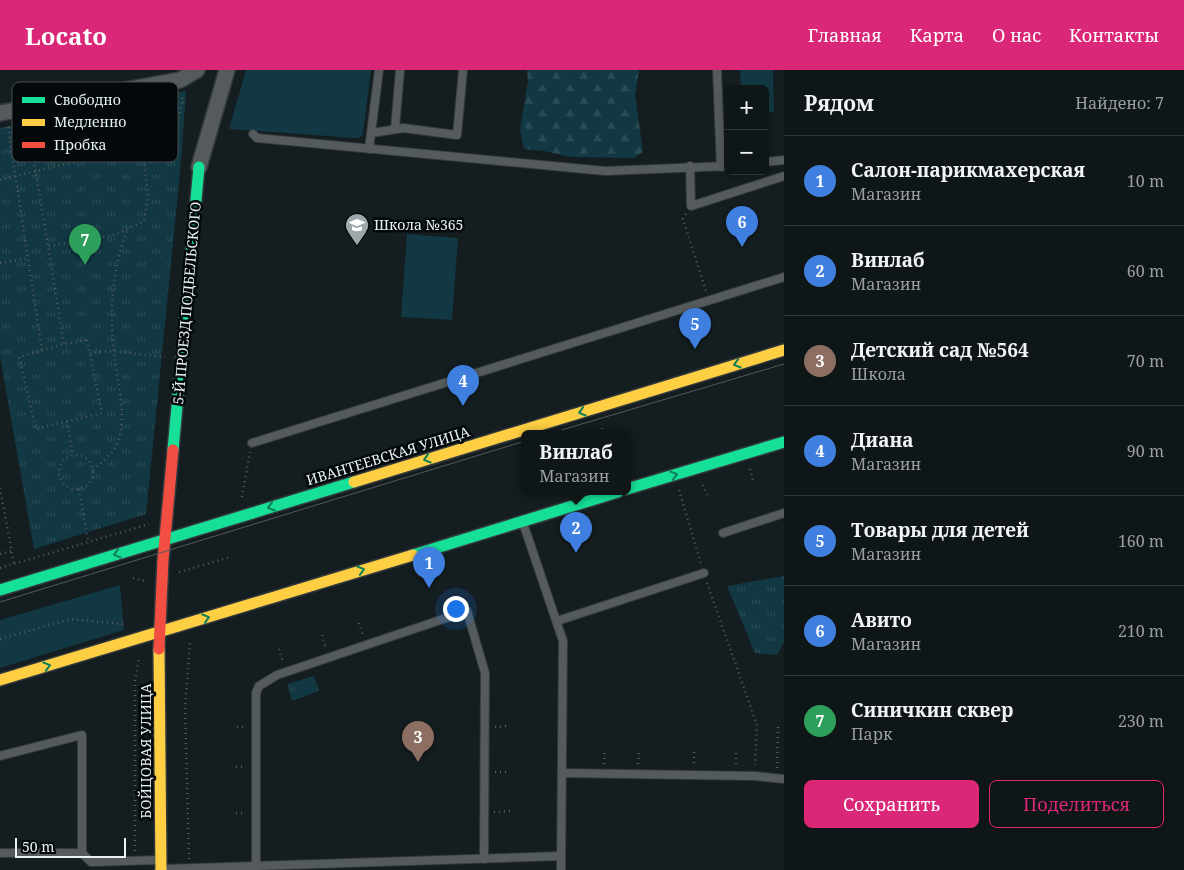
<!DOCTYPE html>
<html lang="ru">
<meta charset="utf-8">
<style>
:root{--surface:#0f1617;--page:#181f20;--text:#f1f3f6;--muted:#9b9fa1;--line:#2f3536;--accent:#db2777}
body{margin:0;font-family:"Noto Serif",serif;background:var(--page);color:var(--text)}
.controls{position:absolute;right:15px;top:15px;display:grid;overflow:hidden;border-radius:8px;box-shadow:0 2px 8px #0003}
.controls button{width:45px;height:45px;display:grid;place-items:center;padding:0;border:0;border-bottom:1px solid var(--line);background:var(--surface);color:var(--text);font:25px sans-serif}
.scale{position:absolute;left:15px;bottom:12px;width:111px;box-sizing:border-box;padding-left:5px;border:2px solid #e8f1f5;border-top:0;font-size:14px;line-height:18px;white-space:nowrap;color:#e8f1f5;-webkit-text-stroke:4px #03080a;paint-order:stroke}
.you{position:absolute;left:455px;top:538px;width:18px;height:18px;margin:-12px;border:4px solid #fff;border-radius:50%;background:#1a73e8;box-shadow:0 0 0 8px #1a73e833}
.badge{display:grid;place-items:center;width:32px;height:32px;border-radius:50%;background:var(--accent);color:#fff;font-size:16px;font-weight:700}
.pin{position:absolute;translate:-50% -41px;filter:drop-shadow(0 1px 2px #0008)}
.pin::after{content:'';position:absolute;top:26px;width:18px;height:15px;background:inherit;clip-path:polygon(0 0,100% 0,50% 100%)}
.popup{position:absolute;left:521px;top:360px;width:110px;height:65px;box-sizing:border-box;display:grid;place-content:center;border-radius:8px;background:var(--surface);filter:drop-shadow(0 1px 4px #0005);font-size:16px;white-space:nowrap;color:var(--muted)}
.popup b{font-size:19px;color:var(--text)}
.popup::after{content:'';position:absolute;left:50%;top:100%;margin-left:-10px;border:10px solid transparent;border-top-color:var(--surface)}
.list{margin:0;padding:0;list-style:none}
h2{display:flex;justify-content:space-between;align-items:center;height:65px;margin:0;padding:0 20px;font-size:21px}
h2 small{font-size:16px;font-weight:400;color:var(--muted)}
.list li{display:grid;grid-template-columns:32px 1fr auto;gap:15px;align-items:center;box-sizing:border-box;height:90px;padding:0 20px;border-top:1px solid var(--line)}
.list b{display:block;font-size:19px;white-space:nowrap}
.list p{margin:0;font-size:16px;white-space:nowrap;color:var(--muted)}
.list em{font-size:16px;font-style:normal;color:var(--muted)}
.actions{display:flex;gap:10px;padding:15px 20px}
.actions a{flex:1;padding:11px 0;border:1px solid var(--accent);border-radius:8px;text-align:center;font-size:18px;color:var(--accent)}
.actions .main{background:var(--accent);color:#fff}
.map{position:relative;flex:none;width:784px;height:800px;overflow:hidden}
header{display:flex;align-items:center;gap:30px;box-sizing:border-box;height:70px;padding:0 25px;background:var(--accent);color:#fff}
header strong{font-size:24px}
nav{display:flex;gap:28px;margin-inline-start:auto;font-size:18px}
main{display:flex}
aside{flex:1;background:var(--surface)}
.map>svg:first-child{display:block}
</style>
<header>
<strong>Locato</strong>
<nav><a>Главная</a><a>Карта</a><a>О нас</a><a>Контакты</a></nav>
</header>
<main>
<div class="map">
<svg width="784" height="800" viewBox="0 0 784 800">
<defs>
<pattern id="forest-firs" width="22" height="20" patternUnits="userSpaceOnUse" patternTransform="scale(1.25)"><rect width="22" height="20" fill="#123843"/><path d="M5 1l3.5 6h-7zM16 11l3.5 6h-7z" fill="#294c56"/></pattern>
<pattern id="park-tufts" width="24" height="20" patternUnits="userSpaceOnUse" patternTransform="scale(1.25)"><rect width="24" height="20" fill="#123843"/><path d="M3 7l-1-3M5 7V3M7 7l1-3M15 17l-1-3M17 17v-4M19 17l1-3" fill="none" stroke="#294c56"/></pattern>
</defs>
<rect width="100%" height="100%" fill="#141d1f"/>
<g fill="#123843">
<polygon points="246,0 371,0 363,64 359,68 355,68 229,59"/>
<polygon points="740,0 773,0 774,42 765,42 765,19 741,19"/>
<polygon points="407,164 458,168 452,250 401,247"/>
<polygon points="120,515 124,560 0,598 0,550"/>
</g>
<polygon fill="url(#forest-firs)" points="527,0 639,0 635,25 643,82 634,88 570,87 544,81 524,79 520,60 528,11"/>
<g fill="url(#park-tufts)">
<polygon points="186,21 180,103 146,444 34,479 0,286 0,58"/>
<polygon points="784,506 784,572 777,585 755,583 727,516"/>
<polygon points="314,606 319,621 292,631 287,614"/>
</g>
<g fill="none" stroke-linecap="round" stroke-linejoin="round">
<g stroke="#33393c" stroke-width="10">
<g id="lane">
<polyline points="717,0 721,97"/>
<polyline points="395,59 400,0"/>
<polyline points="372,63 403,58 457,65 463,0"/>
<polyline points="253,64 257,68 605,101 728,96"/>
<polyline points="369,79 379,0"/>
<polyline points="765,92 784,90"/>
<polyline points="690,96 691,136 784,106"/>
<polyline points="252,373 784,207"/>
<polyline points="523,453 563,571 561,800"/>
<polyline points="723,463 784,443"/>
<polyline points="557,551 704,503"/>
<polyline points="0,686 82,665 82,783"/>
<polyline points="563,703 755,706 784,709"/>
<polyline points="0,783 82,783 91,792 159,790"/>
<polyline points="256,796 256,623 259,616 277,605 467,541 485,603 484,789"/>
<polyline points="163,799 561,786"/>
</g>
</g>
<g stroke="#33393c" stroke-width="18">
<g id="street">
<polyline points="0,43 180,10 197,0"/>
<polyline points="199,97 227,0"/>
</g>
</g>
<g stroke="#33393c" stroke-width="14">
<g id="fast">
<polyline points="173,380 199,97"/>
<polyline points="627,419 784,372"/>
<polyline points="413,485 618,422"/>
<polyline points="0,520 354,412"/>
</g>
</g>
<g stroke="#33393c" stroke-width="14">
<g id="slow">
<polyline points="354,412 784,280"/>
<polyline points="159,579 161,800"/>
<polyline points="0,610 413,485"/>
</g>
</g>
<g stroke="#33393c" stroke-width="14">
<polyline id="jam" points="159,579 163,490 173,380"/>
</g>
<g stroke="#555c5e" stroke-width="2.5" stroke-dasharray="1 4" stroke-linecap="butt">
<polyline points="26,51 30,67"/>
<polyline points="8,57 10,71"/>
<polyline points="0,110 176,67 182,28 179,25"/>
<polyline points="686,144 683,149 706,221"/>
<polyline points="49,176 115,165 144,151 148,125 142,75"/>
<polyline points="0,193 28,188"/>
<polygon points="87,270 102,343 36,359 19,287 64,274"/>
<polyline points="42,280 10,71 30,67 64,274"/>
<polyline points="90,283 113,281 165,287"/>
<polyline points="67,351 73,385"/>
<polyline points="601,364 602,358"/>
<circle cx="76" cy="402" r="17"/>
<polyline points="750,399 753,410"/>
<path d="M93 400C104 390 115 382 119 368 126 346 118 313 115 291 109 247 111 200 128 158"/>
<polyline points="703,415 707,425"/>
<polyline points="0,418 14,494"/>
<polyline points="79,419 88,471"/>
<polyline points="679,420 701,494"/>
<polyline points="242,427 250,382"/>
<polyline points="0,484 12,481"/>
<polyline points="0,498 149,454"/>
<polyline points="179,502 230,487"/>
<polyline points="133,508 145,511"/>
<polyline points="707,513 757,655 755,695"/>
<polyline points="359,553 363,566"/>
<polyline points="322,565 326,578"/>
<polyline points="0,569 70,549 123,554"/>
<polyline points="279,579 283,592"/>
<polyline points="237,657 245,657"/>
<polyline points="495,657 508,656"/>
<polyline points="694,682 694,696"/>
<polyline points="736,683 736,694"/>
<polyline points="604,694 605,680"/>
<polyline points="638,694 639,681"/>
<polyline points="236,697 245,697"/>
<polyline points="777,698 778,657"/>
<polyline points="495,702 509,702"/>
<polyline points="494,742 510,741"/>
<polyline points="236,743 245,743"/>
<polyline points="135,781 135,611 139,588 138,588"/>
<polyline points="189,789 185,639 190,572"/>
</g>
<use href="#lane" stroke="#555b5d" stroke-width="8"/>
<use href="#street" stroke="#555b5d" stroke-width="15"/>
<use href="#fast" stroke="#16e098" stroke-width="11"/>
<use href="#slow" stroke="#ffcf43" stroke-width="11"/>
<use href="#jam" stroke="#f24e42" stroke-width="11"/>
<g stroke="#54595b" stroke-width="1">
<polyline points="548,364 784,294"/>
<polyline points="0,532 525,371"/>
</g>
</g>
<defs><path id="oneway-chevron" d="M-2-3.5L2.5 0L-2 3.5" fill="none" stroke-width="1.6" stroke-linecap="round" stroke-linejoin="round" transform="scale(1.25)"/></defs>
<g stroke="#0d7f58">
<use href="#oneway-chevron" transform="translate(737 294) rotate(163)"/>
<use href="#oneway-chevron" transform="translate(582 342) rotate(163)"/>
<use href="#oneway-chevron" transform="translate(427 389) rotate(163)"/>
<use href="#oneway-chevron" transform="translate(674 405) rotate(-17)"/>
<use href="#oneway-chevron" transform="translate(271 437) rotate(163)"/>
<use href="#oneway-chevron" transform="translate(117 484) rotate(163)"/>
<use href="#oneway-chevron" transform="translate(361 500) rotate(-17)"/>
<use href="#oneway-chevron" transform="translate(206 548) rotate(-17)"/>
<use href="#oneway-chevron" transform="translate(47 596) rotate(-16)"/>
</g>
<defs>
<g id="school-pin" transform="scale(1.25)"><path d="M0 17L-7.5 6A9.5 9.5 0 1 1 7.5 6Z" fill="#9ea7aa" stroke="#03080a"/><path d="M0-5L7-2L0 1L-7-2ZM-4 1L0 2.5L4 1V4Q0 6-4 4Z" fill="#fff"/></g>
</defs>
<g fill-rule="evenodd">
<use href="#school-pin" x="357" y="155"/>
</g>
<g text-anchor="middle" stroke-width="5" stroke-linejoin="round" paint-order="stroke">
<g font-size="14" fill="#e8f1f5" stroke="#03080a" text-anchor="start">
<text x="374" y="160">Школа №365</text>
</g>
<g font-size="14" fill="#e8f1f5" stroke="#03080a">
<text transform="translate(187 233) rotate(-85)" y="5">5-Й ПРОЕЗД ПОДБЕЛЬСКОГО</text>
<text transform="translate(388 386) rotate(-17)" y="5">ИВАНТЕЕВСКАЯ УЛИЦА</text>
<text transform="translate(146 681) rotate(-90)" y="5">БОЙЦОВАЯ УЛИЦА</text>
</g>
</g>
<rect x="12" y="12" width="166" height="80" rx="8" fill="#03080a" stroke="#484e50" stroke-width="1"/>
<rect x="22" y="27" width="23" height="6" fill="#16e098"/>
<rect x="22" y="49" width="23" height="7" fill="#ffcf43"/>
<rect x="22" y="72" width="23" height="6" fill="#f24e42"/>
<g font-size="14" fill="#e8f1f5">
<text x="54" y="35">Свободно</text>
<text x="54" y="57">Медленно</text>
<text x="54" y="80">Пробка</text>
</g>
</svg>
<div class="controls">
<button>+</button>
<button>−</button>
</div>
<div class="scale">50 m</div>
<div class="you"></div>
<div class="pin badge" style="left:429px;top:518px;background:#3f7fe0">1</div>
<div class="pin badge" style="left:576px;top:483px;background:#3f7fe0">2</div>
<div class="popup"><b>Винлаб</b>Магазин</div>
<div class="pin badge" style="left:418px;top:692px;background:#8d6e63">3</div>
<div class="pin badge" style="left:463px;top:336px;background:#3f7fe0">4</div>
<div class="pin badge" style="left:695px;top:279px;background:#3f7fe0">5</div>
<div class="pin badge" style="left:742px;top:177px;background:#3f7fe0">6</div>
<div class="pin badge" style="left:85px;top:195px;background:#2e9e5b">7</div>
</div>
<aside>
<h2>Рядом<small>Найдено: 7</small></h2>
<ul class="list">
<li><span class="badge" style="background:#3f7fe0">1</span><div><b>Салон-парикмахерская</b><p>Магазин</p></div><em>10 m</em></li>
<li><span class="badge" style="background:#3f7fe0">2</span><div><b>Винлаб</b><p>Магазин</p></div><em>60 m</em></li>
<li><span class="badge" style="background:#8d6e63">3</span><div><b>Детский сад №564</b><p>Школа</p></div><em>70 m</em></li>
<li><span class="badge" style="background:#3f7fe0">4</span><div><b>Диана</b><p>Магазин</p></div><em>90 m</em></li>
<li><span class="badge" style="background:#3f7fe0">5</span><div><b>Товары для детей</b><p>Магазин</p></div><em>160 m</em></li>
<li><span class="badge" style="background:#3f7fe0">6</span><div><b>Авито</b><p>Магазин</p></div><em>210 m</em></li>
<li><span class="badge" style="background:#2e9e5b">7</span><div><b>Синичкин сквер</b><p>Парк</p></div><em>230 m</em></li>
</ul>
<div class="actions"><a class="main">Сохранить</a><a>Поделиться</a></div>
</aside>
</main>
